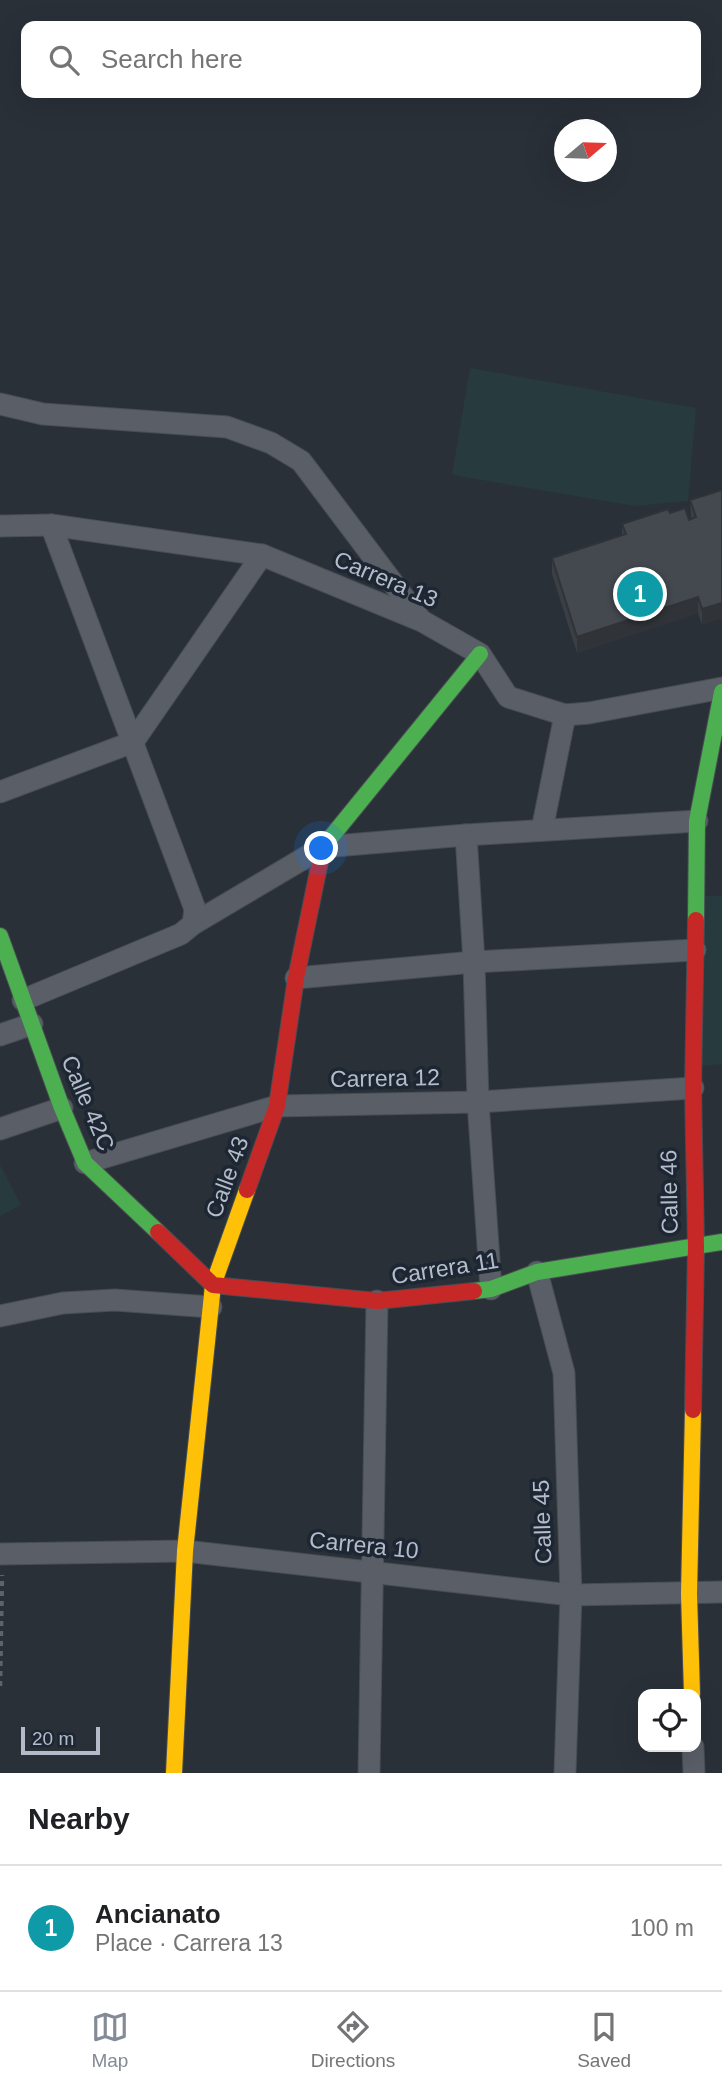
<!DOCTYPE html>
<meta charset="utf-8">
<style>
:root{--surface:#fff;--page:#f2f2f2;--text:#202124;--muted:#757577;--line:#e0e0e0;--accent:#848b96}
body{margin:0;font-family:Helvetica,sans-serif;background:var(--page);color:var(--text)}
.controls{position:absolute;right:21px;bottom:21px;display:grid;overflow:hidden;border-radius:14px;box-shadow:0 7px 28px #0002}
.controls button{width:63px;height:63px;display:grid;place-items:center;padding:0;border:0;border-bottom:2px solid var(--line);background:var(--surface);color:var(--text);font:35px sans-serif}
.compass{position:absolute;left:554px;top:119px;width:63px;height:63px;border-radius:50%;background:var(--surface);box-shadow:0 7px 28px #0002;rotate:71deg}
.scale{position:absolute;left:21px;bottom:18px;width:79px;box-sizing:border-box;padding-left:7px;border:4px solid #b4bcc9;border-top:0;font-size:19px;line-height:24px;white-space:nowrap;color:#b4bcc9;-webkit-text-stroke:5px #1d2633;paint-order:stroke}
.you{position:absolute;left:322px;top:849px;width:24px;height:24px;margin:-18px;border:5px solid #fff;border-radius:50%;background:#1a73e8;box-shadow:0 0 0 10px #1a73e833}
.badge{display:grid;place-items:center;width:46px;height:46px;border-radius:50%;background:var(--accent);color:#fff;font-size:23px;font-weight:700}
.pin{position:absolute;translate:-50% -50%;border:4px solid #fff;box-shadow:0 2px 7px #0006}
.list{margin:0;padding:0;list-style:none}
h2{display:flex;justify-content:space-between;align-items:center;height:91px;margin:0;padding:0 28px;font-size:30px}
h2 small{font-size:23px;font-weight:400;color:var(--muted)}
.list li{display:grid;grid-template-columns:46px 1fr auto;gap:21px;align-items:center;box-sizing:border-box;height:126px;padding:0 28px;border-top:2px solid var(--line)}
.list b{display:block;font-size:26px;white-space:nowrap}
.list p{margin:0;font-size:23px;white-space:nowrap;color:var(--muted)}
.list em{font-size:23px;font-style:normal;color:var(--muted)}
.icon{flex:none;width:38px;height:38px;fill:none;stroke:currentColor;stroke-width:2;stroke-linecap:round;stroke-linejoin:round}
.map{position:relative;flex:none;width:722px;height:1773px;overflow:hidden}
.search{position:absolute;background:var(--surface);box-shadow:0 7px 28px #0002;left:21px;right:21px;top:21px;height:77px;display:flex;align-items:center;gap:18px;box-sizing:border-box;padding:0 24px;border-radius:14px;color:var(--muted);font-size:26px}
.sheet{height:217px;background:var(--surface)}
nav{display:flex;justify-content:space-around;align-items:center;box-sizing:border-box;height:98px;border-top:2px solid var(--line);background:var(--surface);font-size:19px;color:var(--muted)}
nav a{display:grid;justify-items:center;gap:4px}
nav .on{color:var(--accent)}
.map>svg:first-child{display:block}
</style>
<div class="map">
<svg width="722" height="1773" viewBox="0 0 722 1773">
<rect width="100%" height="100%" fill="#2a3038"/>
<g fill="#273a3e">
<polygon points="470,368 696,408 688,501 635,506 452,475"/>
<polygon points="705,896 722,896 722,1064 700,1066"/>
<polygon points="0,1165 21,1205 0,1216"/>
</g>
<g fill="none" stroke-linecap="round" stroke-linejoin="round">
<g stroke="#484c53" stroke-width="23">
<g id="street">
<polyline points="0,404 43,414 227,427 271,443 301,461 420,619"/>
<polyline points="0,526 51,525 262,555 422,621 480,654 508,697 565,715 589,713 722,688"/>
<polyline points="0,792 133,742 262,555"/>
<polyline points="542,830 565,715"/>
<polyline points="466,835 474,962 478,1102 491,1289"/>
<polyline points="193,924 323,847 466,835 697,821"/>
<polyline points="296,978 474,962 695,950"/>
<polyline points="23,1000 181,934 193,924 195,909 51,525"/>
<polyline points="0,1035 32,1024"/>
<polyline points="0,1129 62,1108"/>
<polyline points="85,1163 277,1106 478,1102 693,1088"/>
<polyline points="537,1272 564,1373 571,1595 565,1773"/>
<polyline points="0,1316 63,1303 115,1300 211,1307"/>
<polyline points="0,1554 185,1551 571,1595 722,1592"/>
<polyline points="693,1747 694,1773"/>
<polyline points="369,1773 377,1301"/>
</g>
</g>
<g stroke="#484c53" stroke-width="18">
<g id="fast">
<polyline points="322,852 323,847 480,654"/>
<polyline points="696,920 697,821 722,692"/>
<polyline points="0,936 62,1108 85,1163 158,1232"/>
<polyline points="474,1291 491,1289 537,1272 722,1242"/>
</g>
</g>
<g stroke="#484c53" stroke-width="18">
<g id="slow">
<polyline points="692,1694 689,1594 693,1410"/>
<polyline points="174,1773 185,1551 213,1285 247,1190"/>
</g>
</g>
<g stroke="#484c53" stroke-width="18">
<g id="jam">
<polyline points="247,1190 277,1106 296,978 322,852"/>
<polyline points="158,1232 213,1285 377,1301 474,1291"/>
<polyline points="693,1410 696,1247 693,1088 696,920"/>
</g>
</g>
<polyline stroke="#5d636a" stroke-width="4.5" stroke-dasharray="5 5" stroke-linecap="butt" points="0,1686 2,1575"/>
<use href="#street" stroke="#5a5e66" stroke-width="21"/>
<use href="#fast" stroke="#4caf50" stroke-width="16"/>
<use href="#slow" stroke="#ffc107" stroke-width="16"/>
<use href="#jam" stroke="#c62828" stroke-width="16"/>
</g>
<polygon fill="#3a3f45" points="722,490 702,625 698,613 577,653 552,574 552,558 622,536 622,524 670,513 689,520 691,519 690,500"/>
<g fill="#303338">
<polygon points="698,597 698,613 577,653 577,637"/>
<polygon points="722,603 722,619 702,625 702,609"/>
</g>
<polygon fill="#444950" stroke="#303338" stroke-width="2" points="722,490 722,603 702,609 698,597 577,637 552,558 626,534 622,524 668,509 670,513 685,508 689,520 696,517 690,500"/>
<g text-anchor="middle" stroke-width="7" stroke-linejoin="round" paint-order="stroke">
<g font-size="23" fill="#b4bcc9" stroke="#1d2633">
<text transform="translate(386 579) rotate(23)" y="8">Carrera 13</text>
<text transform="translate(385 1078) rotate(-1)" y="8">Carrera 12</text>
<text transform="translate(88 1103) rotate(67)" y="8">Calle 42C</text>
<text transform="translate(227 1177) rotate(-70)" y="8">Calle 43</text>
<text transform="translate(669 1192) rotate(-91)" y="8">Calle 46</text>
<text transform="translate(445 1268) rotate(-9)" y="8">Carrera 11</text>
<text transform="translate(542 1522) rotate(-92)" y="8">Calle 45</text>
<text transform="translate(364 1545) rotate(6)" y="8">Carrera 10</text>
</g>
</g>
</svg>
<div class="controls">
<button><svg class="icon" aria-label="locate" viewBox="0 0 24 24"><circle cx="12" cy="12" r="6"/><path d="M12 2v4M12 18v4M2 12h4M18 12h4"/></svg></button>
</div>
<svg class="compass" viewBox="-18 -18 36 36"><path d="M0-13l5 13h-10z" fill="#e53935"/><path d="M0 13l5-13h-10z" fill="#757577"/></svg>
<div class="scale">20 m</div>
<div class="you"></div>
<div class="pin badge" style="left:640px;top:594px;background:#0f9aa8">1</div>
<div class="search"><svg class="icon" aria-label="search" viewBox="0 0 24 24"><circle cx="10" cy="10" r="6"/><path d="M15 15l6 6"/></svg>Search here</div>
</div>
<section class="sheet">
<h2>Nearby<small></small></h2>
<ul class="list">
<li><span class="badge" style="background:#0f9aa8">1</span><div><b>Ancianato</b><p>Place · Carrera 13</p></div><em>100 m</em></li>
</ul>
</section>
<nav>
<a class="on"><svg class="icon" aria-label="map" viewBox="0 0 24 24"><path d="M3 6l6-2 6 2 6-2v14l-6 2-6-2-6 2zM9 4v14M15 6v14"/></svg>Map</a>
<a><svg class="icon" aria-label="directions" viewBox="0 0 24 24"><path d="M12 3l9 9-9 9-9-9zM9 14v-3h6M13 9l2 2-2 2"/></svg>Directions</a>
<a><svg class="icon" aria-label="saved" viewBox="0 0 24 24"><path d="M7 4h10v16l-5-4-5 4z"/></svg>Saved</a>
</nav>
